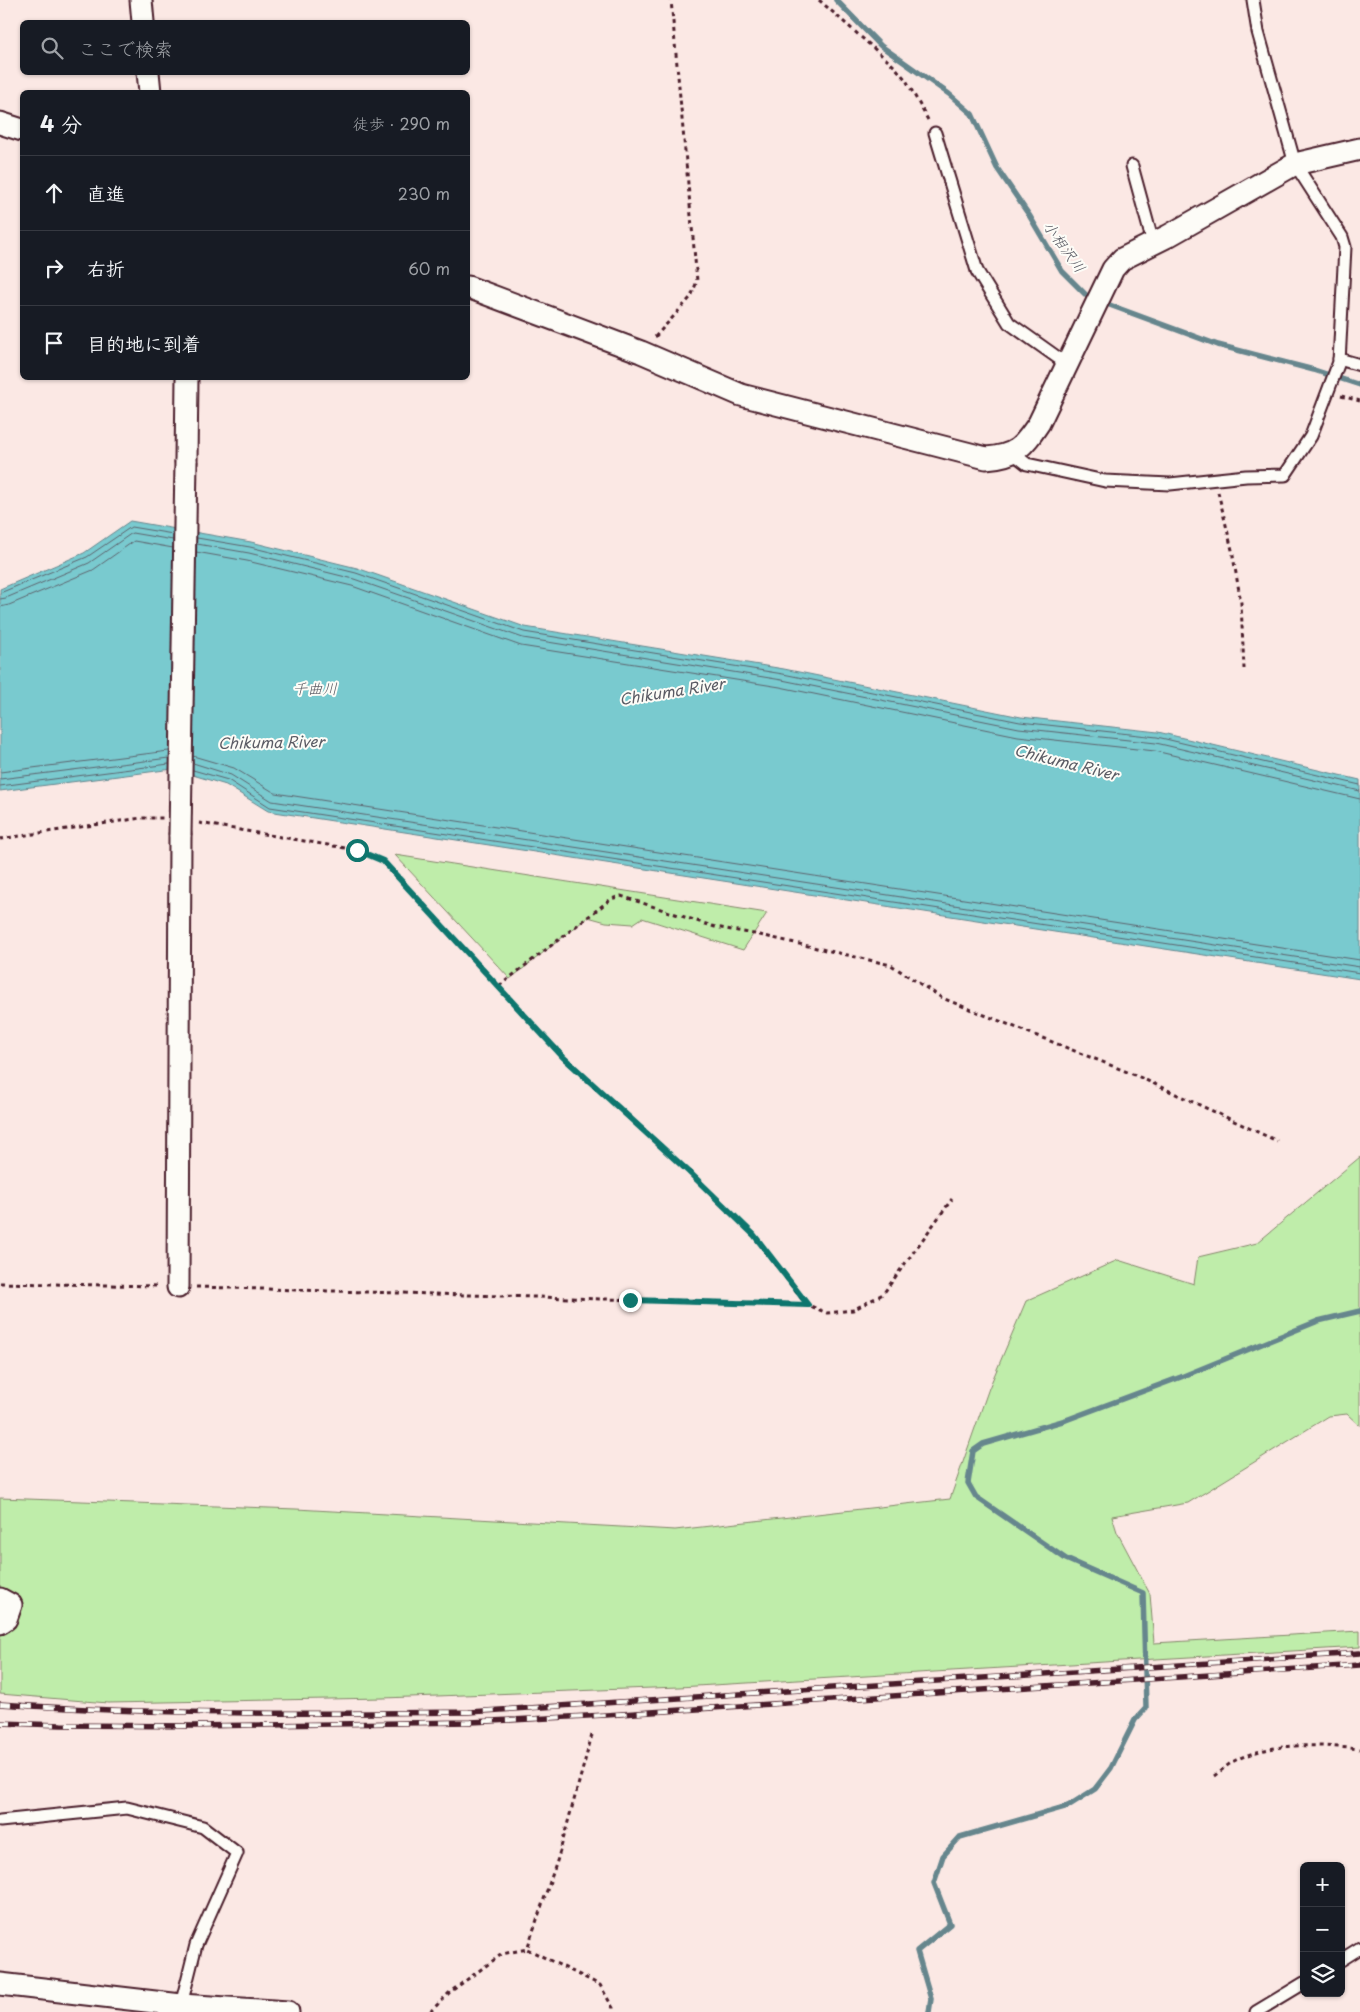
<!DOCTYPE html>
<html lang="ja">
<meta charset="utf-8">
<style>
:root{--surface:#171b24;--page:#242831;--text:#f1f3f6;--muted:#9ea1a6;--line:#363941}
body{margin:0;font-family:"Playpen Sans","Klee One",sans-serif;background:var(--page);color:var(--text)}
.controls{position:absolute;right:15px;bottom:15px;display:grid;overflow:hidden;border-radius:8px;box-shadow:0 1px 4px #0004}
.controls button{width:45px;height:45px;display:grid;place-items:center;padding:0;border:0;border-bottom:1px solid var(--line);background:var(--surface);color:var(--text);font:25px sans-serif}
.stop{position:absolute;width:15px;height:15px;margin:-11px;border:4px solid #0f766e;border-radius:50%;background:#fff}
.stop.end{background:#0f766e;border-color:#fff;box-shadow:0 1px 5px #0008}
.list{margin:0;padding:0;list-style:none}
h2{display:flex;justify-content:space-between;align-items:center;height:65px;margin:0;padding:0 20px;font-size:21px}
h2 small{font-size:16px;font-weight:400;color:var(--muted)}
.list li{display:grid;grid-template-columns:32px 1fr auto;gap:15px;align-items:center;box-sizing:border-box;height:75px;padding:0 20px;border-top:1px solid var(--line)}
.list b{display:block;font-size:19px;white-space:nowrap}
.list em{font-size:16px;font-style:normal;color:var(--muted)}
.icon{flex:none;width:28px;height:28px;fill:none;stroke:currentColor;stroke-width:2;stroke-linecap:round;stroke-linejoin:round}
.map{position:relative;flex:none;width:1360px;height:2012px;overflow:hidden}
.search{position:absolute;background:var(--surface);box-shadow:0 1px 4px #0004;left:20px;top:20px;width:450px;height:55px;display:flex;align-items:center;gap:12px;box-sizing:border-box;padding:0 18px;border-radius:8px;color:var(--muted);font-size:19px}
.panel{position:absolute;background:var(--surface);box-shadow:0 1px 4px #0004;left:20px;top:90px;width:450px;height:290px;border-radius:8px}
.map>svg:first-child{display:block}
</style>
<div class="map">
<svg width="1360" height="2012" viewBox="0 0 1360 2012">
<rect width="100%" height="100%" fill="#fbe8e4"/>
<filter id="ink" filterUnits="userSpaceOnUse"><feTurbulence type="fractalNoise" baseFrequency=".02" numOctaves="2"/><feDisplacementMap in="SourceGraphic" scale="10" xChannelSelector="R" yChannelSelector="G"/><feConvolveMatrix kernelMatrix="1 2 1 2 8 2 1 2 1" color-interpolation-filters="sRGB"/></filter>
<g filter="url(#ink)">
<g fill="#bfedaa" stroke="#84866a">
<polygon points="395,855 767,913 743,950 642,918 633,924 606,922 588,917 510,979"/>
<polygon points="1360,1157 1360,1426 1347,1414 1329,1416 1188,1503 1112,1516 1117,1532 1150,1594 1154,1643 1360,1631 1360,1647 679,1687 383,1698 108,1703 0,1694 0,1498 296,1509 675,1530 950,1499 989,1388 1026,1301 1118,1260 1194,1284 1198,1257 1257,1243"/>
</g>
<polygon fill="#79cacf" stroke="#66868d" points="130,521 251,542 357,568 525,627 784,669 1021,717 1158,732 1360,780 1360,979 268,811 226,785 173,769 0,791 0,589 84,553"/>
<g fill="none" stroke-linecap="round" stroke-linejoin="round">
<g stroke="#5d636d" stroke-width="1">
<polyline points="197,538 250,547 356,573 524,632 783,674 1020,722 1157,737 1360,785"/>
<polyline points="197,544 249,553 354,579 523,638 782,680 1019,728 1156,743 1360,791"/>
<polyline points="196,552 247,561 352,586 521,646 780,687 1018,736 1155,751 1360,799"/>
<polyline points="0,593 87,557 131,527 173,534"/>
<polyline points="0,599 6,598 89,563 132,533 173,540"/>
<polyline points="0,607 9,605 93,570 134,541 173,548"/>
<polyline points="193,756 234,768 275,793 1360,960"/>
<polyline points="193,763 231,775 272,801 1360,967"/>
<polyline points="193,770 228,780 270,807 1360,973"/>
<polyline points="0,772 169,751"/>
<polyline points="0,779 169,758"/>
<polyline points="0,786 169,764"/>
</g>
<g stroke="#66868d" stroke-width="5.5">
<polyline points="836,0 881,46 949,94 972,114 997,168 1029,215 1062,271 1088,297 1218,345 1314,370 1360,385"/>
<polyline points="929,2012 931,1999 917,1951 950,1924 934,1883 943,1856 960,1837 1068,1806 1095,1789 1111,1768 1135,1720 1146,1708 1143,1593 1066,1559 976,1497 968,1483 973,1451 983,1444 1066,1420 1181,1377 1318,1321 1360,1311"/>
</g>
<g stroke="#4a1f2b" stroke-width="15">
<g id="lane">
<polyline points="935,133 977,271 1009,323 1068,365"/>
<polyline points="1132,166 1153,243"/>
<polyline points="1339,359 1360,365"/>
<polyline points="1013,453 1027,464 1105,481 1170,484 1246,476 1285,475 1311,436 1339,362 1345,247 1342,237 1295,164 1258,32 1253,0"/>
<polyline points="0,1821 127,1808 203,1827 237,1853 196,1945 181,2005"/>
<polyline points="1341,1960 1360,1948"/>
<polyline points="1256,2012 1304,1983"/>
</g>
</g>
<g stroke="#4a1f2b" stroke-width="25">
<g id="street">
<polyline points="141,0 143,22"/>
<polyline points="148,72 150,92"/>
<polyline points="0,123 22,130"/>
<path d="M468 287 641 352 741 395 986 458C1016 456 1023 447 1039 423L1113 269 1122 259 1168 236 1295 164 1360 149"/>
<polyline points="186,461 187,378"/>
<polyline points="178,1287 180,835"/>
<polyline points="0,1599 11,1605 6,1619 0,1623"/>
<polyline points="0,1984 181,2005 288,2012"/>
</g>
</g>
<g stroke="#4a1f2b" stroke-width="3" stroke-dasharray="4 4" stroke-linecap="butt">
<polyline points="819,0 895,67 906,80 928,120"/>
<polyline points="655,337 691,297 697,281 671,0"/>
<polyline points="1341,396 1360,401"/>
<polyline points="1218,492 1232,550 1241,603 1244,669"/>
<polyline points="199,823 357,850 383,861 563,1057 689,1172 754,1235 807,1305"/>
<polyline points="0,839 141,818 163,818"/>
<polyline points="499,986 611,899 621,896 715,927 760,935 891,965 942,998 1135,1075 1277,1141"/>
<polyline points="0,1283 159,1286"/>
<polyline points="196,1287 808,1305 827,1313 853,1310 883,1294 952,1199"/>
<polyline points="592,1735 558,1858 527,1949 600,1985 613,2008 613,2012"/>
<path d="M1214 1776C1221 1771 1228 1764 1236 1760 1275 1741 1317 1745 1360 1749"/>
<polyline points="430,2012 450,1992 502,1954 527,1949"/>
</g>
<use href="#lane" stroke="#fdfcf7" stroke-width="11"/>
<use href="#street" stroke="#fdfcf7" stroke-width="21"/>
<g stroke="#4a1f2b" stroke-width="5.5">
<g id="rail">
<path d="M0 1704C156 1715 312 1714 469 1712L1360 1653"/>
<polyline points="0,1723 61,1725 192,1726 471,1722 606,1715 1360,1665"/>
</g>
</g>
<use href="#rail" stroke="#fdfcf7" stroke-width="4" stroke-dasharray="11" stroke-linecap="butt"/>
<g stroke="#4a1f2b" stroke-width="25" stroke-linecap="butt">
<polyline id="street-bridge" points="180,835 186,461"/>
</g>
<use href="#street-bridge" stroke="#fdfcf7" stroke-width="21"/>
</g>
</g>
<g fill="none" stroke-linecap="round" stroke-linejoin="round" filter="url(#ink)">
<polyline stroke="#0f766e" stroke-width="6" points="357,850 383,861 563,1057 689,1172 754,1235 808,1305 630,1300"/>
</g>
<g text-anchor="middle" stroke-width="4" stroke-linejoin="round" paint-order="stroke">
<g font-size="15" font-style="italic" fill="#5a5b64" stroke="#fdfcf7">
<text transform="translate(1064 247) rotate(54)" y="5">小相沢川</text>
<text x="315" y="694">千曲川</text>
<text transform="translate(672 692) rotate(-9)" y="5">Chikuma River</text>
<text transform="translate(271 743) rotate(-1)" y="5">Chikuma River</text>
<text transform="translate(1066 763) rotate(14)" y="5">Chikuma River</text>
</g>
</g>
</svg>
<div class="controls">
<button>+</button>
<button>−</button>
<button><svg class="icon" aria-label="layers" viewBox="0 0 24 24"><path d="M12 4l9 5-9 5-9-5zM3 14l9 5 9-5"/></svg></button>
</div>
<div class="stop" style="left:357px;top:850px"></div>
<div class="stop end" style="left:630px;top:1300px"></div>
<div class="search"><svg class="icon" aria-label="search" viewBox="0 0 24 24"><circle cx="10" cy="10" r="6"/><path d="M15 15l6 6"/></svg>ここで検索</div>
<section class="panel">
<h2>4 分<small>徒歩 · 290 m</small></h2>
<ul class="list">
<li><svg class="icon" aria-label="ahead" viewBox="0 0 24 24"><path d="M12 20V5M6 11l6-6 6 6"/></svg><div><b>直進</b></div><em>230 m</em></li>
<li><svg class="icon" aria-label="right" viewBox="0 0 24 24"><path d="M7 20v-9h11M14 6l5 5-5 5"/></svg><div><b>右折</b></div><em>60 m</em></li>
<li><svg class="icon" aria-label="arrive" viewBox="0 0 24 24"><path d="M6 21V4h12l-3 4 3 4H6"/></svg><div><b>目的地に到着</b></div></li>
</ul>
</section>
</div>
